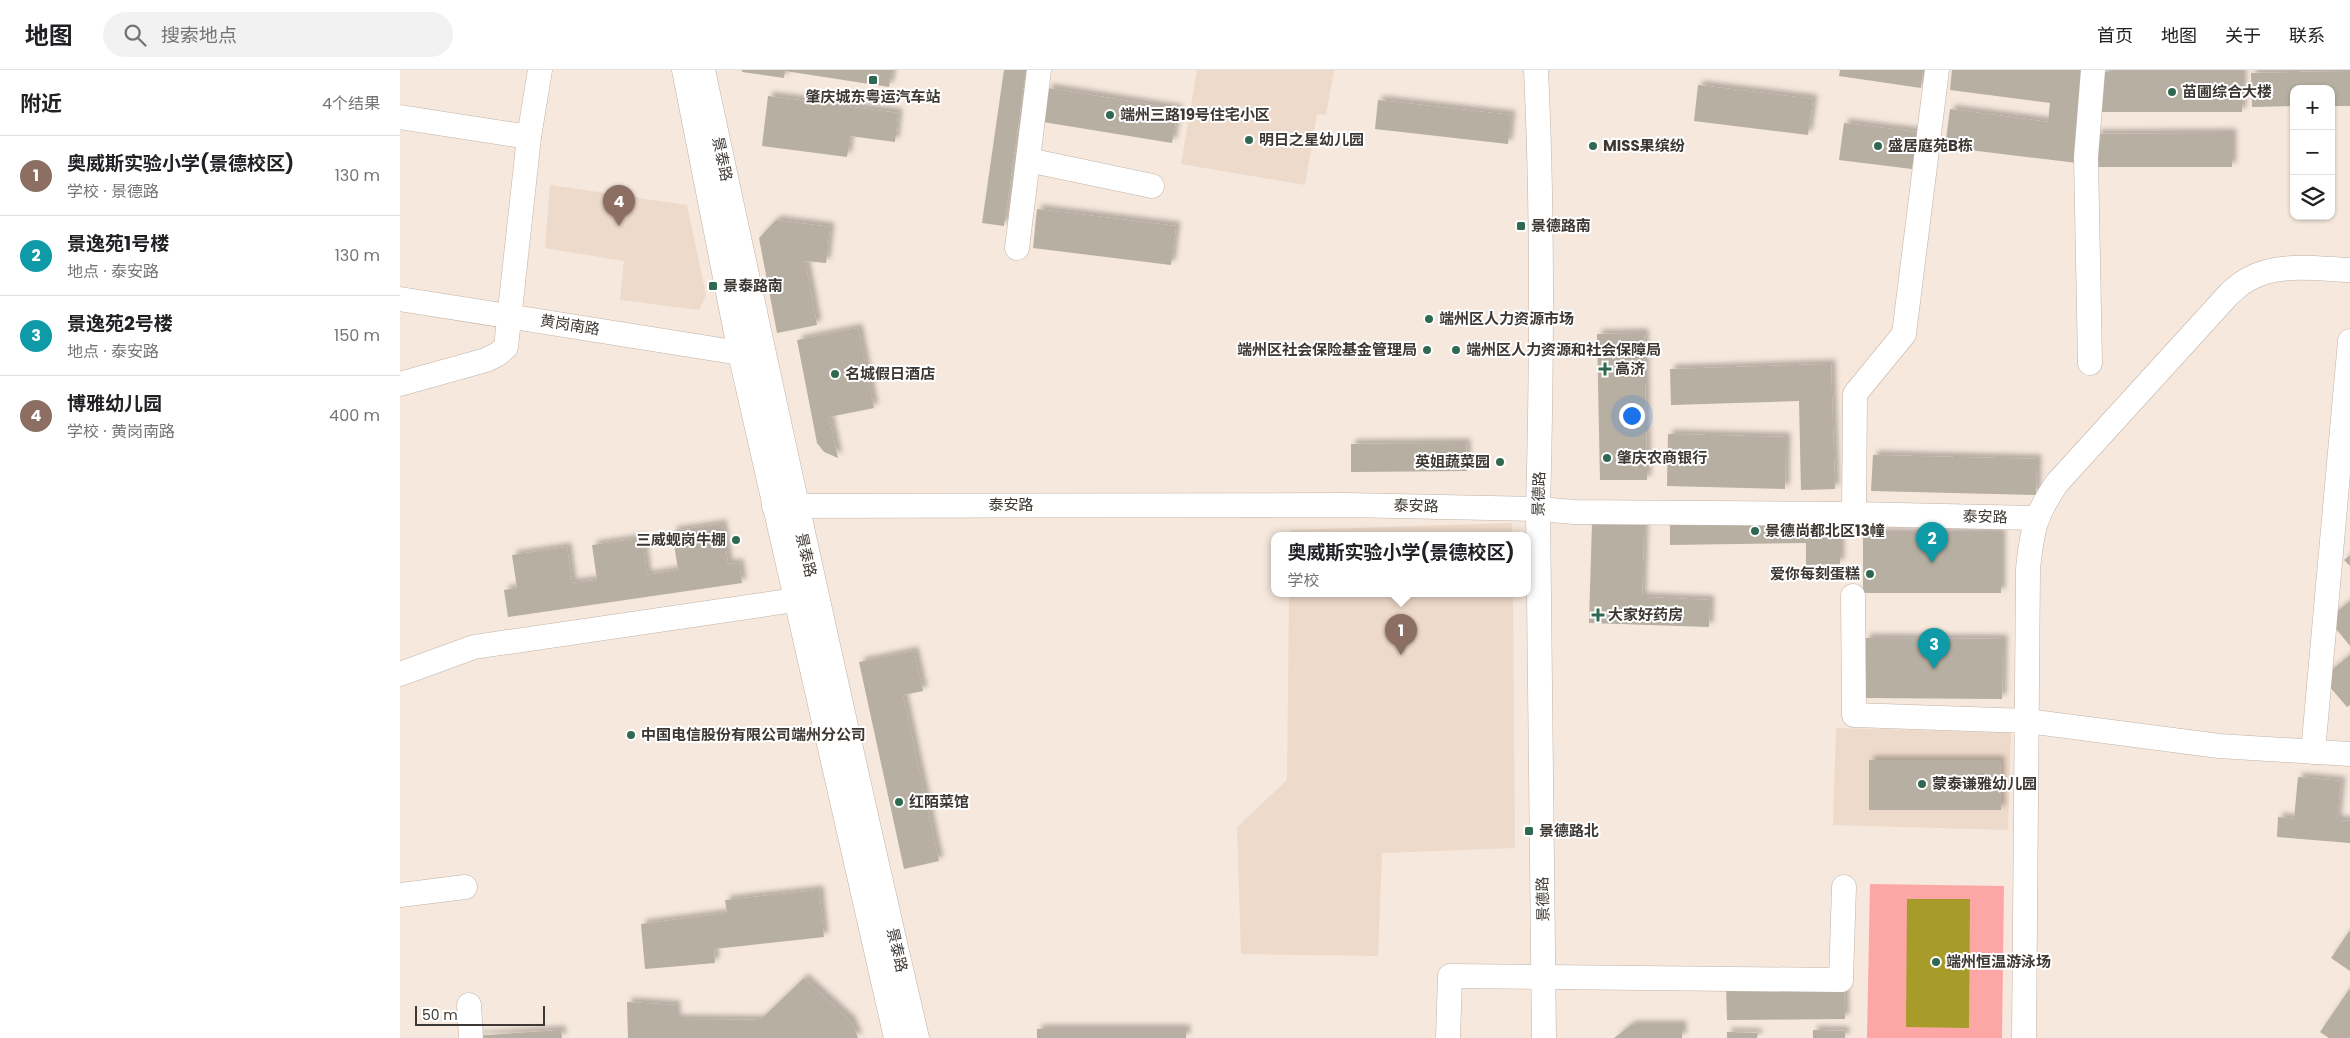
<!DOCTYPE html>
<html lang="zh">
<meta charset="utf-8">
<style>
:root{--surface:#fff;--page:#f2f2f2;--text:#202124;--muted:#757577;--line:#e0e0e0;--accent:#b45309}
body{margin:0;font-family:Poppins,"Noto Sans SC",sans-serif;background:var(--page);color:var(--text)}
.controls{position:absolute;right:15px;top:15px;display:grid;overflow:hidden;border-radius:10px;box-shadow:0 1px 4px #0004}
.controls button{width:45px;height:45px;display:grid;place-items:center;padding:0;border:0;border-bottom:1px solid var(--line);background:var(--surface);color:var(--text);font:25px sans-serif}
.scale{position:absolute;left:15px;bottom:12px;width:130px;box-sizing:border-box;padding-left:5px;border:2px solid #3d3833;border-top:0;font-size:14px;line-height:18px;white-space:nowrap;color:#3d3833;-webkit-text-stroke:4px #fff;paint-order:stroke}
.you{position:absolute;left:1231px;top:345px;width:18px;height:18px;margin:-12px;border:4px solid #fff;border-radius:50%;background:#1a73e8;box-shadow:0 0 0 8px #1a73e833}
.badge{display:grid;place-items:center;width:32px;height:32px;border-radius:50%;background:var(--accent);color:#fff;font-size:16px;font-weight:700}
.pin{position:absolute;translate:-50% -41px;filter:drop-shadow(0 1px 2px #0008)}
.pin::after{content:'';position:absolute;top:26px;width:18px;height:15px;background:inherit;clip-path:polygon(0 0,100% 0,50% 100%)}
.popup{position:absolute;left:871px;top:462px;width:260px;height:65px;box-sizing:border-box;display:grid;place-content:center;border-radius:10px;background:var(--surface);filter:drop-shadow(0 1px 4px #0005);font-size:16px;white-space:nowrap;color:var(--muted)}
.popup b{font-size:19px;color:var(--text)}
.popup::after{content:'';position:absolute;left:50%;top:100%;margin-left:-10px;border:10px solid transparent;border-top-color:var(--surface)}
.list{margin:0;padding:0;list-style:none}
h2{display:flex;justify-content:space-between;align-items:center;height:65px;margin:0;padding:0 20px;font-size:21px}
h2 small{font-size:16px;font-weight:400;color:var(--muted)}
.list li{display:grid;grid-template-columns:32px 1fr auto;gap:15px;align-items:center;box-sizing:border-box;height:80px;padding:0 20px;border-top:1px solid var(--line)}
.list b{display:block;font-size:19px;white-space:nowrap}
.list p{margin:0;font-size:16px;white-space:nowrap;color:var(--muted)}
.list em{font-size:16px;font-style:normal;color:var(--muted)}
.icon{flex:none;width:28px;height:28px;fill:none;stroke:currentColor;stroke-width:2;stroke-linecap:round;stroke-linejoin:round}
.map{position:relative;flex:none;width:1950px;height:968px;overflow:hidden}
header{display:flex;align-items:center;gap:30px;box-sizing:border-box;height:70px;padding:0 25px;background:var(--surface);border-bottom:1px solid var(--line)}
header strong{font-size:24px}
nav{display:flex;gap:28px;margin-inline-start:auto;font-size:18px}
.search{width:350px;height:45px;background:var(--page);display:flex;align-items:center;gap:12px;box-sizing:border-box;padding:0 18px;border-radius:28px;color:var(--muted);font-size:19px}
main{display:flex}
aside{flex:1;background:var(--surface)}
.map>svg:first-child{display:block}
</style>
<header>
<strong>地图</strong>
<div class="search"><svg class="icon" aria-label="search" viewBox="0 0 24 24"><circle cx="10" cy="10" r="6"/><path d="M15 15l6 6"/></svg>搜索地点</div>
<nav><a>首页</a><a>地图</a><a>关于</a><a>联系</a></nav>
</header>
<main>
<aside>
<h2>附近<small>4个结果</small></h2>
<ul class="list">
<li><span class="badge" style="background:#8d6e63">1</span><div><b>奥威斯实验小学(景德校区)</b><p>学校 · 景德路</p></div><em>130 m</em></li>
<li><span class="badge" style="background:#0f9aa8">2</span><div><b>景逸苑1号楼</b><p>地点 · 泰安路</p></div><em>130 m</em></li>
<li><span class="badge" style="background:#0f9aa8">3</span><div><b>景逸苑2号楼</b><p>地点 · 泰安路</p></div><em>150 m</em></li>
<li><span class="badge" style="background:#8d6e63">4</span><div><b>博雅幼儿园</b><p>学校 · 黄岗南路</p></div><em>400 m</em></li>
</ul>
</aside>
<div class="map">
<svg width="1950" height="968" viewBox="0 0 1950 968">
<defs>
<filter id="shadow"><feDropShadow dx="4.5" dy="-4.5" stdDeviation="2.5" flood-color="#0004"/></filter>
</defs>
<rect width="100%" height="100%" fill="#f6e8dc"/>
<g fill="#eedaca">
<polygon points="797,0 934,0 926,45 917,44 905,115 781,94"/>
<polygon points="150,115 287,135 306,225 299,240 220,230 224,191 145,178"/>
<polygon points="1112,453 1112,466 890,466 890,460"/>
<polygon points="889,524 1113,524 1115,778 982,783 978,886 841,884 837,757 887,710"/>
<polygon points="1436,658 1611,663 1608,760 1433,755"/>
</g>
<polygon fill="#fca7a5" points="1470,814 1604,816 1602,968 1467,968"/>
<polygon fill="#a79b2a" points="1507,829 1570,829 1569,958 1506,957"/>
<g fill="#b7afa1" filter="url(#shadow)">
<polygon points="342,0 492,0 489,17 385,1 384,8 342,2"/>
<polygon points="604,0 626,0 604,156 582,153"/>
<polygon points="1440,0 1523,0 1521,18 1439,6"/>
<polygon points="1552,0 1689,0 1677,93 1545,77 1550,39 1648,52 1650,33 1550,20"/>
<polygon points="1950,1 1950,36 1931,36 1931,19 1894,19 1894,36 1852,37 1851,3"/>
<rect x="1702" y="2" width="140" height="40"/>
<polygon points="1298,15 1413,29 1408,65 1294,51"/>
<polygon points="648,18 778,39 772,73 643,52"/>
<polygon points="368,26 498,43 495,72 450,66 447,87 362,76"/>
<polygon points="978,30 1111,45 1108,74 975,59"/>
<polygon points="1444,53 1517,62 1512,99 1439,90"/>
<polygon points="1832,63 1832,97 1696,97 1696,64"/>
<polygon points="637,139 776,156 771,195 633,178"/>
<polygon points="376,150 430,157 426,193 405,191 417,255 377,263 359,168"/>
<polygon points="458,258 474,338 429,347 438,388 424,382 417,373 397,270"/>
<polygon points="1244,263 1247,410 1200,410 1197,264"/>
<polygon points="1431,294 1435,419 1401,420 1399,331 1271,335 1270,299"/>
<polygon points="1268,364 1386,367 1385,419 1267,416"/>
<polygon points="1066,373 1067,401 951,402 951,374"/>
<polygon points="1473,385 1637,389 1636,425 1471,421"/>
<polygon points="1440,447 1440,494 1406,495 1406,473 1270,475 1270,449"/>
<polygon points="1192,453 1244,455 1242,527 1310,530 1309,557 1189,553"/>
<polygon points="322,454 328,494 339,493 342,513 108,547 104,520 117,518 112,485 167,477 172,513 197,510 192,475 242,468 247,505 278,500 272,461"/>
<rect x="1463" y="463" width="138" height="60"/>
<polygon points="1950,485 1950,496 1944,490"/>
<polygon points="1950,531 1950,576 1928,549"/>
<polygon points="1465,568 1603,569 1602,629 1465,628"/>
<polygon points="514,581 523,621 503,625 539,791 504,799 459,592"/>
<polygon points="1950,585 1950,635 1947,637 1922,608"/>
<polygon points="1469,690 1600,690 1601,740 1469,740"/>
<polygon points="1898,707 1941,711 1937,750 1950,751 1950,773 1877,767 1878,747 1894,749"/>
<polygon points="419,820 424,867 314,879 315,893 245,899 241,854 327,843 325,830"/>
<polygon points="1950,860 1950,901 1931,888"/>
<polygon points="404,908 451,951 458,968 228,968 227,932 276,935 276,949 360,950"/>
<polygon points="1444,913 1445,949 1327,950 1326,915"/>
<polygon points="1950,918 1950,968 1929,968 1920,962"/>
<polygon points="1231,955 1282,955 1282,968 1214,968"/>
<rect x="637" y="959" width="149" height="9"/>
<polygon points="161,960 162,968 73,968 73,966"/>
<polygon points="1413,960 1445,961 1445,968 1413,968"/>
<polygon points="1327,962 1358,963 1357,968 1327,968"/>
</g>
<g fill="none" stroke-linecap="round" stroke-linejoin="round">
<g stroke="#c0b2a7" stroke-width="25">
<g id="minor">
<polyline points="284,0 340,283 496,968"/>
<path d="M303 0C372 323 442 646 517 968"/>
<path d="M1136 0C1143 146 1142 292 1138 439L1144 968"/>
<polyline points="0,47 129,67"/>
<polyline points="628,90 752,116"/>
<polyline points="617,178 639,0"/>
<polyline points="0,229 340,283"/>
<polyline points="1690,293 1686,87 1693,0"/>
<polyline points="0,314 86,290 98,284 106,277 129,67 140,0"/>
<polyline points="374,436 945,435 1138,439 1174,442 1454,444 1636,448"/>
<polyline points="1454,444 1455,324 1504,264 1537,0"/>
<polyline points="1453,526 1454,645 1628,651 1819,676 1950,684"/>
<polyline points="0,604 74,577 395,530"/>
<polyline points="1913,682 1950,271"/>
<polyline points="0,825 65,817"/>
<polyline points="69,935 71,968"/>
<polyline points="1048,968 1050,906 1441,910 1444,817"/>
<path d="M1624 968 1628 499C1632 460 1635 445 1657 413L1830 223C1836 218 1842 212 1849 209 1878 192 1918 199 1950 200"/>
</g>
</g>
<use href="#minor" stroke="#fff" stroke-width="24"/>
</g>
<g fill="#2f6952" stroke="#fff" stroke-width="2">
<rect x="468" y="5" width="10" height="10" rx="2.5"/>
<circle cx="1772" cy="22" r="5"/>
<circle cx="710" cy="45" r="5"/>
<circle cx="849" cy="70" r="5"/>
<circle cx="1193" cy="76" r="5"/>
<circle cx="1478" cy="76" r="5"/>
<rect x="1116" y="151" width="10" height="10" rx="2.5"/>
<rect x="308" y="211" width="10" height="10" rx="2.5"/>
<circle cx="1029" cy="249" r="5"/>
<circle cx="1027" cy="280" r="5"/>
<circle cx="1056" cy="280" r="5"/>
<path d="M1202.5 291.5h5v5h5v5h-5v5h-5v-5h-5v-5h5z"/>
<circle cx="435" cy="304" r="5"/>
<circle cx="1207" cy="388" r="5"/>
<circle cx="1100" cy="392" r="5"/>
<circle cx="1355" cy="461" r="5"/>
<circle cx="336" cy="470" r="5"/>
<circle cx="1470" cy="504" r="5"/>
<path d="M1195.5 537.5h5v5h5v5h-5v5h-5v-5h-5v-5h5z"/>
<circle cx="231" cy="665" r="5"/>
<circle cx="1522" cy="714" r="5"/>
<circle cx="499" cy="732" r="5"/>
<rect x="1124" y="756" width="10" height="10" rx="2.5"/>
<circle cx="1536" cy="892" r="5"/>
</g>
<g text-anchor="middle" stroke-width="4" stroke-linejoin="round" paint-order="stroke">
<g font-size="15" font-weight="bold" fill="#3d3833" stroke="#fff" text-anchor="start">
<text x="1782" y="27">苗圃综合大楼</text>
<text x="473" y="32" text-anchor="middle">肇庆城东粤运汽车站</text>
<text x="720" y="50">端州三路19号住宅小区</text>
<text x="859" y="75">明日之星幼儿园</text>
<text x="1203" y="81">MISS果缤纷</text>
<text x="1488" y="81">盛居庭苑B栋</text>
<text x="1131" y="161">景德路南</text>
<text x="323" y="221">景泰路南</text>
<text x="1039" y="254">端州区人力资源市场</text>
<text x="1017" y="285" text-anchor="end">端州区社会保险基金管理局</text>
<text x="1066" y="285">端州区人力资源和社会保障局</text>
<text x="1215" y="304">高济</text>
<text x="445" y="309">名城假日酒店</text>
<text x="1217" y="393">肇庆农商银行</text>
<text x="1090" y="397" text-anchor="end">英姐蔬菜园</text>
<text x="1365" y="466">景德尚都北区13幢</text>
<text x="326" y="475" text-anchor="end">三威蚬岗牛棚</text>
<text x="1460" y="509" text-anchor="end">爱你每刻蛋糕</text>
<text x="1208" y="550">大家好药房</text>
<text x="241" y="670">中国电信股份有限公司端州分公司</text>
<text x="1532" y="719">蒙泰谦雅幼儿园</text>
<text x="509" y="737">红陌菜馆</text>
<text x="1139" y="766">景德路北</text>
<text x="1546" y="897">端州恒温游泳场</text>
</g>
<g font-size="15" fill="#3d3833" stroke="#fff">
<text transform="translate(322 89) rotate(78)" y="5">景泰路</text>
<text transform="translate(170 255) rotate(9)" y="5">黄岗南路</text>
<text transform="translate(1139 424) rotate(-89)" y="5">景德路</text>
<text x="611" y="440">泰安路</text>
<text transform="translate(1016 436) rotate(1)" y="5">泰安路</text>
<text transform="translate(1585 447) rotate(1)" y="5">泰安路</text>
<text transform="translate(406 485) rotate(77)" y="5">景泰路</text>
<text transform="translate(1143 829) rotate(-91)" y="5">景德路</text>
<text transform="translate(497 880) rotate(77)" y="5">景泰路</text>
</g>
</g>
</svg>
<div class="controls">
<button>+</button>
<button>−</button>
<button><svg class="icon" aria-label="layers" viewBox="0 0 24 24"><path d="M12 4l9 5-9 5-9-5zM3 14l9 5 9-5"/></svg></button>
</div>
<div class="scale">50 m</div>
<div class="you"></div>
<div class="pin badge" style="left:1001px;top:585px;background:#8d6e63">1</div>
<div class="popup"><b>奥威斯实验小学(景德校区)</b>学校</div>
<div class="pin badge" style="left:1532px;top:493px;background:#0f9aa8">2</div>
<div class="pin badge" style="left:1534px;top:599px;background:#0f9aa8">3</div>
<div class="pin badge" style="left:219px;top:156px;background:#8d6e63">4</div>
</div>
</main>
